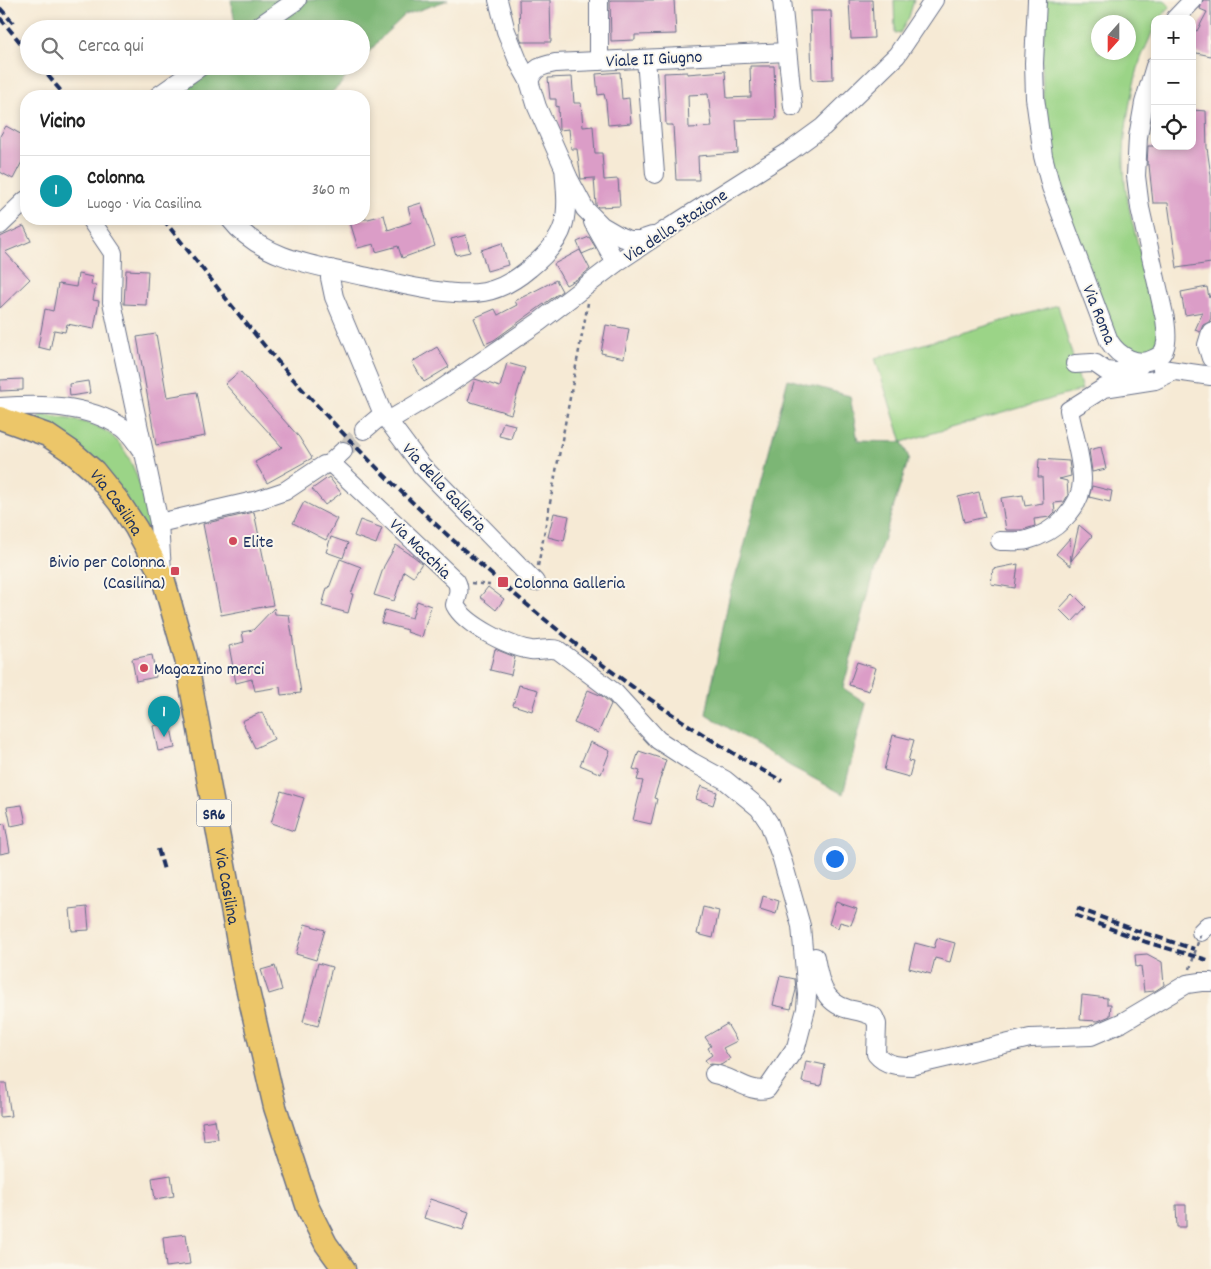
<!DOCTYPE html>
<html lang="it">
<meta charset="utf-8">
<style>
:root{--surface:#fff;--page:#f2f2f2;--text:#222;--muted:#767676;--line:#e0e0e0;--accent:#d1495b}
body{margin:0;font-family:Dekko,sans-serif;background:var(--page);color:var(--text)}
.controls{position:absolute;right:15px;top:15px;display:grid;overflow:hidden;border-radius:10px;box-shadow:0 2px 8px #0003}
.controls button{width:45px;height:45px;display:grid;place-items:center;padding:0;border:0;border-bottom:1px solid var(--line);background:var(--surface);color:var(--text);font:25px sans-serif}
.compass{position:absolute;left:1091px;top:15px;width:45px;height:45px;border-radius:50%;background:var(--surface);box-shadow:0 2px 8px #0003;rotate:201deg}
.you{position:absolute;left:834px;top:858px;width:18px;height:18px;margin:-12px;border:4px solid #fff;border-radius:50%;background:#1a73e8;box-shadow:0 0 0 8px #1a73e833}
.badge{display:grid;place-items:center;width:32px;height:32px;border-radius:50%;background:var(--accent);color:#fff;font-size:16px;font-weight:700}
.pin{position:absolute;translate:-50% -41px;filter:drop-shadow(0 1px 2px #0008)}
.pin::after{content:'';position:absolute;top:26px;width:18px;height:15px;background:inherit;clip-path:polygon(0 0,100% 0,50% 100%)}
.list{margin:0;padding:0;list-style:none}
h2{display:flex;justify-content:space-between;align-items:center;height:65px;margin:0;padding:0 20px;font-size:21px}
h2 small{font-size:16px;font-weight:400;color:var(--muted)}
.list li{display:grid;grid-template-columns:32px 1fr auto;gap:15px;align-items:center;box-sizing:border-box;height:70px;padding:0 20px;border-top:1px solid var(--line)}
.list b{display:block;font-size:19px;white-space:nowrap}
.list p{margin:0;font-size:16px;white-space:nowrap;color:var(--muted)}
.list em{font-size:16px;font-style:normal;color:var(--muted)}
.icon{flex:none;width:28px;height:28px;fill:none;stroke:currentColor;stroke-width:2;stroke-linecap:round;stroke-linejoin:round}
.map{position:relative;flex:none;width:1211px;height:1269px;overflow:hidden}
.search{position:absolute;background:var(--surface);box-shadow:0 2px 8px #0003;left:20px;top:20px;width:350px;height:55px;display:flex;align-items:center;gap:12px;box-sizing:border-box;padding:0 18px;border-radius:28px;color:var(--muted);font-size:19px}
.panel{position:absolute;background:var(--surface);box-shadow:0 2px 8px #0003;left:20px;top:90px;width:350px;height:135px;border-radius:20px}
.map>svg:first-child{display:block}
</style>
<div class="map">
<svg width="1211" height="1269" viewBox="0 0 1211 1269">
<rect width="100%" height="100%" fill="#fbf7ec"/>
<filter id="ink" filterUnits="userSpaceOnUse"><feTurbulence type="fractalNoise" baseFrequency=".02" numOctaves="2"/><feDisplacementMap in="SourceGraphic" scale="10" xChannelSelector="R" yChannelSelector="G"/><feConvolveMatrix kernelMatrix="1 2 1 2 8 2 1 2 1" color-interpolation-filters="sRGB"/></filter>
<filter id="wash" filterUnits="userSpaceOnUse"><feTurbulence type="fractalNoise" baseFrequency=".0096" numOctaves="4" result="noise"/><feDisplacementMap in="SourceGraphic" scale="20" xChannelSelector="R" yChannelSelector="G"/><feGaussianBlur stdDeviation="1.12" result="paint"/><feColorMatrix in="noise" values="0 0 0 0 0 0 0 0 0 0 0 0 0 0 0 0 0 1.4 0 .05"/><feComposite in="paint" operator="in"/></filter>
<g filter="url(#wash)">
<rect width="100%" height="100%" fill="#f6ead5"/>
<g fill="#9bd487" stroke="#5b8272" fill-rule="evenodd">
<polygon points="894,0 914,0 909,17 900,33 895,34"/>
<path d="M1046 0H1164L1170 6 1160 19H1155C1155 31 1144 49 1140 61 1129 100 1121 142 1125 182 1128 210 1137 240 1144 267 1150 286 1163 322 1158 341 1157 345 1153 348 1150 350 1137 359 1127 350 1117 341L1057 183 1044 126 1042 62ZM1098 22H1128V52H1098Z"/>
<polygon points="1058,305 1082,390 902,442 875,358"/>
<path d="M41 415C59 417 89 421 104 430 126 443 136 472 143 495 146 504 153 518 149 528H146L39 420Z"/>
</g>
<g fill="#7cb674" stroke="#4c7269">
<polygon points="231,0 448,0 405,15 384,35 361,61 361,29 236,29"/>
<polygon points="219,66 356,66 338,87 327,96 176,96"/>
<polygon points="788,379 850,396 858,441 902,442 909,458 881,547 843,688 866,703 843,794 790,766 706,714 730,593 741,559"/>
</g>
<g id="blocks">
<g fill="#db9dc7" fill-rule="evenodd">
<polygon points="519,0 550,0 551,42 522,42 520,37"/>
<polygon points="610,0 674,0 676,34 635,35 635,40 611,41"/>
<polygon points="849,0 872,0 874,38 851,39"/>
<polygon points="1203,0 1211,0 1211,56 1192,52 1192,29 1197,31 1207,12 1200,9"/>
<polygon points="810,11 831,11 833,79 812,80"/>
<path d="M750 66H774L776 119 736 120 738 153 698 156 699 180H676L673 125H666L664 73 687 72V74L725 71 727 98 751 97ZM708 94 712 127 689 128 688 95Z"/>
<polygon points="620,72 622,99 629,98 631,123 608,125 606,102 604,94 598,95 596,74"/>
<polygon points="572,77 574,103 581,103 583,127 593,126 595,153 602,153 604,180 618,179 620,206 598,207 596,205 594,178 581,179 577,149 571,149 569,129 559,130 558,106 556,107 556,99 550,99 548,78"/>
<polygon points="1192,110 1206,111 1207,148 1211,176 1211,263 1177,268 1168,203 1153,203 1149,165 1147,165 1148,146 1192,146"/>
<polygon points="6,126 26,137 26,154 13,179 0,172 0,136"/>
<polygon points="421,203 435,246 402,258 398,246 376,252 374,244 358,248 349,219 368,219 384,215 388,230 412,222 408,207"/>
<polygon points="24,226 31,241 5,252 30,279 0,308 0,237"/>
<polygon points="466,235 470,252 456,255 451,239"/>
<polygon points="589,237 596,248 582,254 577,242"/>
<polygon points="502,243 508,265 487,271 481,250"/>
<polygon points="580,250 590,269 579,278 566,285 554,264"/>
<polygon points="126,270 148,271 146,305 124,304"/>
<polygon points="78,274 92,277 91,285 96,285 93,300 99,301 94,329 67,324 65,332 54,330 50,350 38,347 45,309 53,311 58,284 76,287"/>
<polygon points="556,280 562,291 494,340 485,344 474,318 495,309 498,315 517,305 515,301"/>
<polygon points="1207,287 1209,298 1211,293 1211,318 1209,322 1203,325 1200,332 1195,330 1203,312 1185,315 1181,292"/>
<polygon points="606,325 629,329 624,358 601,353"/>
<polygon points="156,334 167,397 197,392 205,436 156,445 137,337"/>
<polygon points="437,347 449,367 424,382 412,362"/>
<polygon points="507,363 525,368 511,414 468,401 475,379 500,387"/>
<polygon points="240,371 299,437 312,458 267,483 255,462 282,447 225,384"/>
<polygon points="23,379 23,390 0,391 0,380"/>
<polygon points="88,381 90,393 70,396 69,384"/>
<polygon points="503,422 515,425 511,439 499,436"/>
<polygon points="1101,447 1106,469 1092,472 1089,450"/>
<polygon points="1039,459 1069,461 1071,476 1059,479 1067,481 1068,495 1064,502 1054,503 1055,512 1050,517 1034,519 1035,526 1022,530 1006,530 1001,498 1023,495 1025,506 1043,503 1042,477 1038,477"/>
<polygon points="329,477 341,493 325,505 312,489"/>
<polygon points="1092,486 1112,491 1110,502 1089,497"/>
<polygon points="979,492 985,517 964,522 958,497"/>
<polygon points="304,502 337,519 326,540 293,523"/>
<polygon points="254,512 273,605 221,615 203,524"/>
<polygon points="554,513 569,516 564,541 548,537"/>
<polygon points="360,520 382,528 376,544 354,536"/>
<polygon points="1079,525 1092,536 1071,561"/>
<polygon points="331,537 348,543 343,558 326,552"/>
<polygon points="1070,538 1071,566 1056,554"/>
<polygon points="396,545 413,556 422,563 413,577 404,571 394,601 374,595 384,566"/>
<polygon points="340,559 361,567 351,594 353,594 348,613 322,606 327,588 329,588"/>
<polygon points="1018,564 1015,588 991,584 993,569"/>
<polygon points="488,587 504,599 496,610 480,597"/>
<polygon points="1073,594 1086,607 1072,622 1059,609"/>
<polygon points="417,601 431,606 422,637 407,632 408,630 381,623 385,610 412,618"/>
<polygon points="274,608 275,614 289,615 301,693 281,695 280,687 255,691 252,679 236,683 229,646 244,642 242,632 253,630"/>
<polygon points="495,649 515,657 511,675 490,670"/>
<polygon points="152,655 156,677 136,681 132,659"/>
<polygon points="857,662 876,668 869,691 849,685"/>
<polygon points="519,685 538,690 532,711 513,705"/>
<polygon points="588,690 602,696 611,704 598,733 574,723"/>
<polygon points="262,712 274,739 255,748 242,721"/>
<polygon points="170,723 175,748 158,751 153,726"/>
<polygon points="893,735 914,740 908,761 913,762 909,777 884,770"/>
<polygon points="590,742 610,751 601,774 580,765"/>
<polygon points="639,751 666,760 654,798 657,799 651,824 633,820 643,781 637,780 640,771 633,769"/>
<polygon points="701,786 717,792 713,805 696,799"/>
<polygon points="281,791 304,798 294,831 271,823"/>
<polygon points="22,805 26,823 11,826 7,807"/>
<polygon points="5,824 10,852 0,854 0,825"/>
<polygon points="763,896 779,901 776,914 760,909"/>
<polygon points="836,902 857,909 851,925 840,922 838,928 829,924"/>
<polygon points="87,907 89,930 72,931 70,909"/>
<polygon points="703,907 719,911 713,938 697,934"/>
<polygon points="305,924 325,930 316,960 296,954"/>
<polygon points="937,938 955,943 950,962 935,958 931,974 909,968 915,943 934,948"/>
<polygon points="1147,954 1162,962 1164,985 1155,991 1144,992 1141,966 1136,967 1135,955"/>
<polygon points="318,963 332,967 318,1026 303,1022"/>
<polygon points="275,966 282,990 269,994 261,970"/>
<polygon points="780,976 795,979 796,990 791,1009 773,1005"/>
<polygon points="1082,995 1107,998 1107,1004 1111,1004 1110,1016 1098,1021 1080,1020"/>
<polygon points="727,1024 737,1041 723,1048 730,1059 721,1065 711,1064 709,1065 705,1060 712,1055 708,1048 711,1046 705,1037"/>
<polygon points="806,1061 825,1065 821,1086 802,1082"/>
<polygon points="0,1083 6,1083 11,1116 0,1117"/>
<polygon points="215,1120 218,1139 204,1141 202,1122"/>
<polygon points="171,1175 174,1196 155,1199 152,1178"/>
<polygon points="430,1199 469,1212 463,1230 424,1218"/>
<polygon points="1176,1205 1186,1205 1186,1227 1177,1227"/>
<polygon points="186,1234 190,1264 166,1267 163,1237"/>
</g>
</g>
</g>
<g filter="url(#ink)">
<use href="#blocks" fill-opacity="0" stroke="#687088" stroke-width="1"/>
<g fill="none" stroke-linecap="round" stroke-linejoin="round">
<polyline stroke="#cac5bd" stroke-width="18" stroke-dasharray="18 9" stroke-linecap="butt" points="343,451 364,430"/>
<g stroke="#687088" stroke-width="20">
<g id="minor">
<polyline points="498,0 506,31 519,63 529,81 537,107 569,179 585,209 602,226 621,237 630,240 640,240 652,236"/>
<polyline points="599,0 599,61"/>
<polyline points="782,0 793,107"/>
<path d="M1037 0 1034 63 1035 98 1043 156 1051 187 1109 341C1118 356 1138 368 1155 358 1160 356 1164 352 1165 347 1168 338 1166 328 1165 319L1140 208 1136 176 1138 137 1144 103 1155 66"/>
<polyline points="1175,19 1193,0"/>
<polyline points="255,29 297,0"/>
<polyline points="646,59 655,174"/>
<path d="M529 81C535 67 541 66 555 63L787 52"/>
<polyline points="158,96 201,66"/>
<polyline points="90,219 113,253 112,302 159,523 162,571"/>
<path d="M230 219C261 259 317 266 363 276 398 283 449 298 484 292 501 289 517 279 530 268 571 235 568 215 564 167"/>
<polyline points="593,222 616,263"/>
<polyline points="0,225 26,200"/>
<polyline points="331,269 330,278 334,297 383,414 421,465 535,582"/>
<polyline points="1211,332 1207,345 1211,358"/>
<polyline points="1075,364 1092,363 1096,364 1106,371 1116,372 1136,371 1142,362"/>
<polyline points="1162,369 1211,376"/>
<path d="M0 407C42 404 85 404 122 427 130 432 136 443 142 451"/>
<polyline points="388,421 440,390 539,322 616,263 664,231 790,151 823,127 897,55 934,0"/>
<polyline points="364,430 383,414"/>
<polyline points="329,464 343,451"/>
<path d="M159 523 258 500 285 491 324 465 329 464 333 465 456 581C461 590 457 597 455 605 465 625 510 647 531 650 541 651 549 647 558 650L615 693 658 740 692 762 725 780 759 808 769 823 782 859 801 926 807 995 806 1009 796 1047 767 1089C751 1094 731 1076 714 1074"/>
<path d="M1000 541C1009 541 1019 542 1027 540 1054 533 1083 508 1082 478 1081 455 1073 432 1069 410L1104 388 1155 380 1172 372"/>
<polyline points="1201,932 1207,926 1211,925"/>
<path d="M815 957C819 979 822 1002 848 1009 857 1011 866 1012 874 1017L877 1024 876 1054C885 1065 898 1066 911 1066L1030 1038 1091 1036 1123 1022 1187 984 1201 982H1211"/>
</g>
</g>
<g stroke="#687088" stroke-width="25">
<g id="major">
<path id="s1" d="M0 418 47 435 72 452 94 471 119 502 136 528 163 578 186 659 244 974 275 1107 308 1208 326 1244 344 1269"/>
</g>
</g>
<g stroke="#687088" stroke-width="2.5" stroke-dasharray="4 4" stroke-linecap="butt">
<polyline points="538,566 588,303"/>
<polyline points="471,583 490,585"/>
</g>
<use href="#minor" stroke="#fff" stroke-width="18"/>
<use href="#major" stroke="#ecc669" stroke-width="22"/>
<g stroke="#1b2f5e" stroke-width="4" stroke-dasharray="8 4" stroke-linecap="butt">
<polyline points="0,8 13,23"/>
<polyline points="0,18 29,53"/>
<polyline points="40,66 65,96"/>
<path d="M163 219C206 273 248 328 294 380 365 460 443 534 525 603 605 670 690 731 782 781"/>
<polyline points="158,849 164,870"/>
<polyline points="1077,908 1135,930 1194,949"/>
<polyline points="1075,915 1146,942 1211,961"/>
</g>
<polyline stroke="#687088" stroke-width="2.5" stroke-dasharray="4 4" stroke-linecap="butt" points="1190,969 1201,932"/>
</g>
</g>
<g fill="#d1495b" stroke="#fbf7ec" stroke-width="2">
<circle cx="233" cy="541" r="5"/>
<rect x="170" y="566" width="10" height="10" rx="2.5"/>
<rect x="497" y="576" width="12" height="12" rx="2.5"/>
<circle cx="144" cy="668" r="5"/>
</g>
<g text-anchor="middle" stroke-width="4" stroke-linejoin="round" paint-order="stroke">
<rect fill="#fbf7ec" stroke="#5e6b89" stroke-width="1" x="196.5" y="799.5" width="35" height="27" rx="4"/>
<g font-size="16" font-weight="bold" fill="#1b2f5e">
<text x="214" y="819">SR6</text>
</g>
<g font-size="18" fill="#1b2f5e" stroke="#fbf7ec">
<text transform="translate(654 58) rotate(-3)" y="6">Viale II Giugno</text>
<text transform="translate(675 225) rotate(-33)" y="6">Via della Stazione</text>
<text transform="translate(1100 314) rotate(68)" y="6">Via Roma</text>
<text transform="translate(445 487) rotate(47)" y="6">Via della Galleria</text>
<text dy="6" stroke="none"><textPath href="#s1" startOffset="148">Via Casilina</textPath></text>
<text transform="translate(421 548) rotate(44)" y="6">Via Macchia</text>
<text dy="6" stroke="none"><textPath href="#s1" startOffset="552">Via Casilina</textPath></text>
</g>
<g font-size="18" fill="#1b2f5e" stroke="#fbf7ec" text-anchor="start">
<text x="243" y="547">Elite</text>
<text x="165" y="567" text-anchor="end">Bivio per Colonna<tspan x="165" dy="21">(Casilina)</tspan></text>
<text x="514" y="588">Colonna Galleria</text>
<text x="154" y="674">Magazzino merci</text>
</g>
</g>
</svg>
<div class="controls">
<button>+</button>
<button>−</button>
<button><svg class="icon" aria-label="locate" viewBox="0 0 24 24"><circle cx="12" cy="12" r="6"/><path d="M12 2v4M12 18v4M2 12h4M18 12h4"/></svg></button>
</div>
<svg class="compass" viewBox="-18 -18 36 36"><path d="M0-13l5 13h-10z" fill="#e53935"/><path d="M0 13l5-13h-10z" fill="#767676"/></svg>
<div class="you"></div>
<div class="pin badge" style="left:164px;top:737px;background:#0f9aa8">1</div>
<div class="search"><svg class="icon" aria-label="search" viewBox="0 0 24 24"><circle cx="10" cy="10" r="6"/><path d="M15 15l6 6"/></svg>Cerca qui</div>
<section class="panel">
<h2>Vicino<small></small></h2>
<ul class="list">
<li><span class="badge" style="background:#0f9aa8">1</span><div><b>Colonna</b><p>Luogo · Via Casilina</p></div><em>360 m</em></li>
</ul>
</section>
</div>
